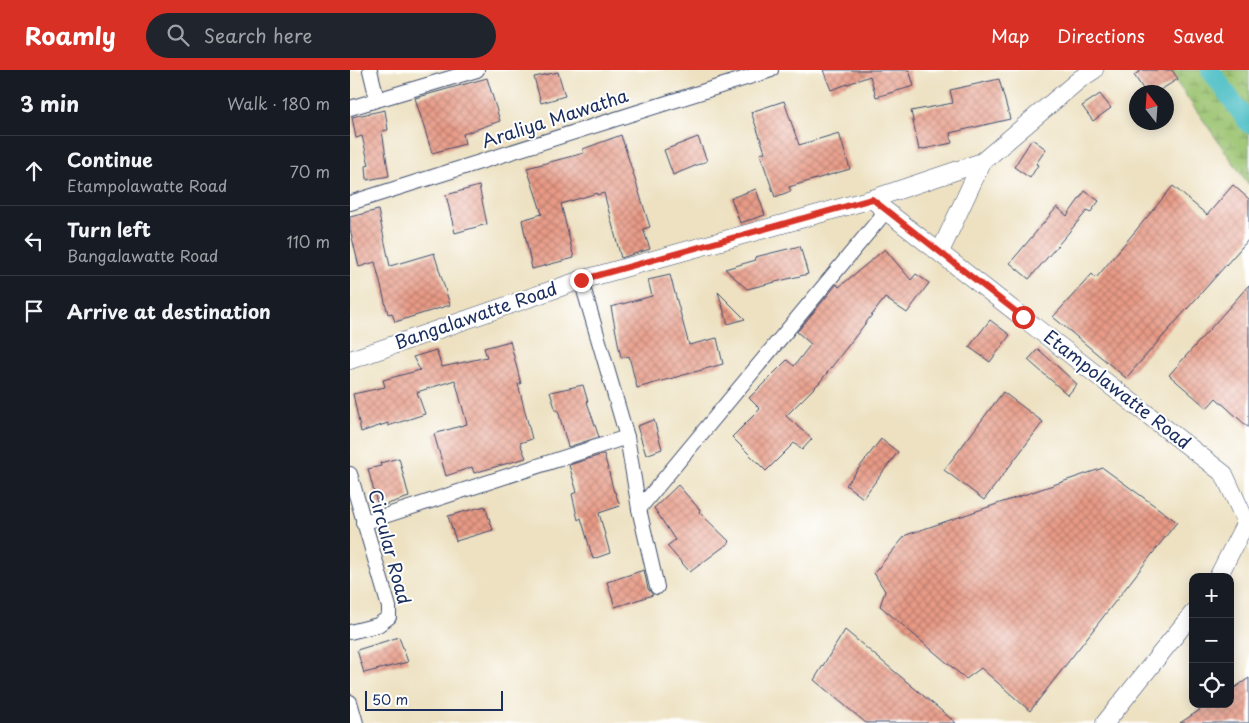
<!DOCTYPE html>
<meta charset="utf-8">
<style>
:root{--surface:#171b24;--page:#20242c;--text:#f1f3f6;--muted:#9ea1a6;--line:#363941;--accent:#d93025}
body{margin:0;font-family:"Playpen Sans",sans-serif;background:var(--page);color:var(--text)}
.controls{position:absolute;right:15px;bottom:15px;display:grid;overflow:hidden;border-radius:10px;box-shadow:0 2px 12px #0003}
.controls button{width:45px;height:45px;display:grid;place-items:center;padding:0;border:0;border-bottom:1px solid var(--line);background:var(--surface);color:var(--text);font:25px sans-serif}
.compass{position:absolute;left:779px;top:15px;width:45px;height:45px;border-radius:50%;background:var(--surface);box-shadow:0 2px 12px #0003;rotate:343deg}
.scale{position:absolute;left:15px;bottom:12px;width:138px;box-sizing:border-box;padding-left:5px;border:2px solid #1b2f5e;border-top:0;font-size:14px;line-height:18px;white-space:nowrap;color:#1b2f5e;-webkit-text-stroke:4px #fff;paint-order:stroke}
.stop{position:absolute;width:15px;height:15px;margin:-11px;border:4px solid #d93025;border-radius:50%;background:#fff}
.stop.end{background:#d93025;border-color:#fff;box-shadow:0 1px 5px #0008}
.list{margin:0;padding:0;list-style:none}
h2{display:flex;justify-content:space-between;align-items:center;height:65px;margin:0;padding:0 20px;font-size:21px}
h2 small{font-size:16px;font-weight:400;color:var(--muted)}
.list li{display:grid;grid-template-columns:32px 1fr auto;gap:15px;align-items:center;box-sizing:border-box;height:70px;padding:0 20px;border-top:1px solid var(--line)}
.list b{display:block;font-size:19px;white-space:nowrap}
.list p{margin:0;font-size:16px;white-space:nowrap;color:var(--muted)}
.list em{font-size:16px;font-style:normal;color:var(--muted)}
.icon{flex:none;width:28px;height:28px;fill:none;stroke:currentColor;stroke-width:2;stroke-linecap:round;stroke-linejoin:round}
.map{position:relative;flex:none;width:899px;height:653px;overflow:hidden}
header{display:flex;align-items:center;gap:30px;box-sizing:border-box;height:70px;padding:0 25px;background:var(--accent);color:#fff}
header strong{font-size:24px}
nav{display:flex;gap:28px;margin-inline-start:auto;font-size:18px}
.search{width:350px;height:45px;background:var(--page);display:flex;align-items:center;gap:12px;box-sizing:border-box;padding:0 18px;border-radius:28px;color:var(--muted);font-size:19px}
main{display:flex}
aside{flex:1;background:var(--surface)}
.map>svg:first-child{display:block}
</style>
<header>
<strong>Roamly</strong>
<div class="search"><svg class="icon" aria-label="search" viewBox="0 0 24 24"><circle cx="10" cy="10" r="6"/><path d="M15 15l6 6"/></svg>Search here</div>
<nav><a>Map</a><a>Directions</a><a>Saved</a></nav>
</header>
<main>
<aside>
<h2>3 min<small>Walk · 180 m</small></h2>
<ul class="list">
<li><svg class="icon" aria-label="ahead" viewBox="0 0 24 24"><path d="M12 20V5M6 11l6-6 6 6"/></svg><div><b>Continue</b><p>Etampolawatte Road</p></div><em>70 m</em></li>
<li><svg class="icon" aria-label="left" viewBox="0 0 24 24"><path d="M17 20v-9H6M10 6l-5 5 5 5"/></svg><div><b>Turn left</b><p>Bangalawatte Road</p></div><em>110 m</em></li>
<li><svg class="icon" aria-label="arrive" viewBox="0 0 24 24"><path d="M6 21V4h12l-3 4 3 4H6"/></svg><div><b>Arrive at destination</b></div></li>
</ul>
</aside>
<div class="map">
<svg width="899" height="653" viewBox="0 0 899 653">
<defs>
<pattern id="wetland-marsh" width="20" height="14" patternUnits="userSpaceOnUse" patternTransform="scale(1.25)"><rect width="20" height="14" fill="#9ac26e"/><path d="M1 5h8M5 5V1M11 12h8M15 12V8" fill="none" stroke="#7d9e5e"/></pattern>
<pattern id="building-cross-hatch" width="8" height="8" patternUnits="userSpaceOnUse" patternTransform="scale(1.25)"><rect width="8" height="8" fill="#e89a85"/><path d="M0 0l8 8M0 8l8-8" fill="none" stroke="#bb7e70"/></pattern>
</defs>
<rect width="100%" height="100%" fill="#fff"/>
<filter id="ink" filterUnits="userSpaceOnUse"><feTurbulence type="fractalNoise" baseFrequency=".02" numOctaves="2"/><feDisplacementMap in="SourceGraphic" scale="10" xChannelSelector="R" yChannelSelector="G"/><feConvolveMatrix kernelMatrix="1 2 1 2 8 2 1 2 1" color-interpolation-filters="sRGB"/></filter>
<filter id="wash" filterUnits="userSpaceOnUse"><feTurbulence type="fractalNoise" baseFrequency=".0096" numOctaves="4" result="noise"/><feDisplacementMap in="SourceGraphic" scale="20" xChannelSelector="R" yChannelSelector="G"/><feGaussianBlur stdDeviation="1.12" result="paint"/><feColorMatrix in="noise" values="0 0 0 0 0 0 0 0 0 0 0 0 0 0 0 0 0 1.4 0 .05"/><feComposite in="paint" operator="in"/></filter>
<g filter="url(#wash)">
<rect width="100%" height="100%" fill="#ede1c1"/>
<polygon fill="url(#wetland-marsh)" stroke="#5a7866" points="818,0 899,0 899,115"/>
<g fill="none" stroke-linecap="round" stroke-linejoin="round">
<polyline stroke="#53c1c7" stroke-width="19" points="860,0 899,54"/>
</g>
<g id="blocks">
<g fill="url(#building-cross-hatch)">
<polygon points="473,0 559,0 564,16 526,27 520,6 481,20"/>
<polygon points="792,0 822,0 828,9 807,22 795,22 784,5"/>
<polygon points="208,2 215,26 191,33 184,7"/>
<polygon points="137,8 150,51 113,64 115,74 82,83 65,28"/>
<polygon points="649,9 660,49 600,63 602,73 569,80 561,41 603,33 600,20"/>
<polygon points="750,24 761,38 743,51 732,36"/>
<polygon points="434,31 449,75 489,63 500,99 439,117 441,121 425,127 410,84 415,82 401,42"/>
<polygon points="35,40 38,60 32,61 39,106 17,110 16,96 19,95 12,66 6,68 2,47"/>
<polygon points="271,65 300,157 293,159 300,179 271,188 254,123 247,125 247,123 211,134 224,188 182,199 172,150 192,144 177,98 234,83 233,79"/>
<polygon points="348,67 357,91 323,105 314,80"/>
<polygon points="682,69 696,79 686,94 688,95 680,108 664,97"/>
<polygon points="883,115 899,129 899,169 776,308 703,247 742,204 746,208 823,116 857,145"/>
<polygon points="129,116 137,154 105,163 96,125"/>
<polygon points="406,119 415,145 390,153 381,128"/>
<polygon points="735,121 749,131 740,143 737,141 679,209 660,193 707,137 717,146"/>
<polygon points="28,140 40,196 84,183 100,235 45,252 42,243 38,244 25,192 9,197 0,159 0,147"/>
<polygon points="450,176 458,204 397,219 375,199 406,190 405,187"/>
<polygon points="535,179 561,210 566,204 579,213 557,243 535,228 470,312 436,346 462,369 452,380 444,373 416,401 382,367 410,339 399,328 437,290 444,296 461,274 447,262 487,214 489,217"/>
<polygon points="320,205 339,275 367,268 373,294 287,318 279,286 271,288 261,237 302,226 298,210"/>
<polygon points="899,215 899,358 866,328 857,338 819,305"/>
<polygon points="368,222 395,249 378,254"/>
<polygon points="640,250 660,265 640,292 619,277"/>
<polygon points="160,271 171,314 168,314 182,369 170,373 176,388 124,403 122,397 96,406 84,364 117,354 105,310 67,322 75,344 38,356 38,353 11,362 3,324 35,317 33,310 70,300 63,287 86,280 92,297 137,287 134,278"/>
<polygon points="688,279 727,314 718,325 678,290"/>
<polygon points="233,315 238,332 237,332 249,367 218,377 208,340 206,341 200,322"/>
<polygon points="653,322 693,352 634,430 594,400"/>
<polygon points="304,350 312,379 296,385 287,356"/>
<polygon points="531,369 548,382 513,428 496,415"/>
<polygon points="254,384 264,422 265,422 270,436 249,443 260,483 243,489 231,448 228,450 222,424 227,422 219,395"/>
<polygon points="49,388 59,427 28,437 18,399 31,396 30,393"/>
<polygon points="753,398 827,452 680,641 631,598 616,609 530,536 535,521 524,503 556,465"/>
<polygon points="328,415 350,440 349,442 380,472 340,502 317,476 325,470 304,438"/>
<polygon points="135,436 143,460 106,471 98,446"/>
<polygon points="294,500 298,519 303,525 265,537 257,512"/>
<polygon points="495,560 606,653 516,653 464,610"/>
<polygon points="49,567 58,592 14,603 7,580"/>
<polygon points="899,608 899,653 830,653 859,634 880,634 880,621"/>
</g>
</g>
</g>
<g filter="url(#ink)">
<use href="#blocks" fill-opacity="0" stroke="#3a4a6d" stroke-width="1"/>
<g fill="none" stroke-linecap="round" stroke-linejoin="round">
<g stroke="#3a4a6d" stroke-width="16">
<g id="minor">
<polyline points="20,0 27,29"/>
<polyline points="0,38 127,0"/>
<polyline points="0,133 421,0"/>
<polyline points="231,210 277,367 289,439 536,141"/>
<polyline points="0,404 39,537 39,547 28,555 0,562"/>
<polyline points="289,439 307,517"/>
<polyline points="13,453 277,367"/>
<polyline points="0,632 6,653"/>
</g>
</g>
<g stroke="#3a4a6d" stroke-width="19">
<g id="tertiary">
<polyline points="522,129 536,141 874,404 896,452 868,507"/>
<polyline points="590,182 632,92"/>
<polyline points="0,290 231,210 522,129 632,92 730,9 744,0"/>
<polyline points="755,653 843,543"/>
</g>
</g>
<use href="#minor" stroke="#fff" stroke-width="14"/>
<use href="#tertiary" stroke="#fff" stroke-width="18"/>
</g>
</g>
<g fill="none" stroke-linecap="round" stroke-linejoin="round" filter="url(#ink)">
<polyline stroke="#d93025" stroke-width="6" points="231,210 522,129 673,247"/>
</g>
<g text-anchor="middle" stroke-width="4" stroke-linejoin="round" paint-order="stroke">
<g font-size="18" fill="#1b2f5e" stroke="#fff">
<text transform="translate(205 49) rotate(-18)" y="6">Araliya Mawatha</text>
<text transform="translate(126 246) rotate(-19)" y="6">Bangalawatte Road</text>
<text transform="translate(767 320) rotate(38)" y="6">Etampolawatte Road</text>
<text transform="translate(39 477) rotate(75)" y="6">Circular Road</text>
</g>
</g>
</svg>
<div class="controls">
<button>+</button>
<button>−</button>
<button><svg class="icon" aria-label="locate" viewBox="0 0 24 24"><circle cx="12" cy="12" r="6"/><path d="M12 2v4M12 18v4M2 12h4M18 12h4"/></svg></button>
</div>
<svg class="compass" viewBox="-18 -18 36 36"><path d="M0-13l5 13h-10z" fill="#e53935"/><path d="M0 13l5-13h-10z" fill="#9ea1a6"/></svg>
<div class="scale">50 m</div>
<div class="stop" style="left:673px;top:247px"></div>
<div class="stop end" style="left:231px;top:210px"></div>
</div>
</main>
